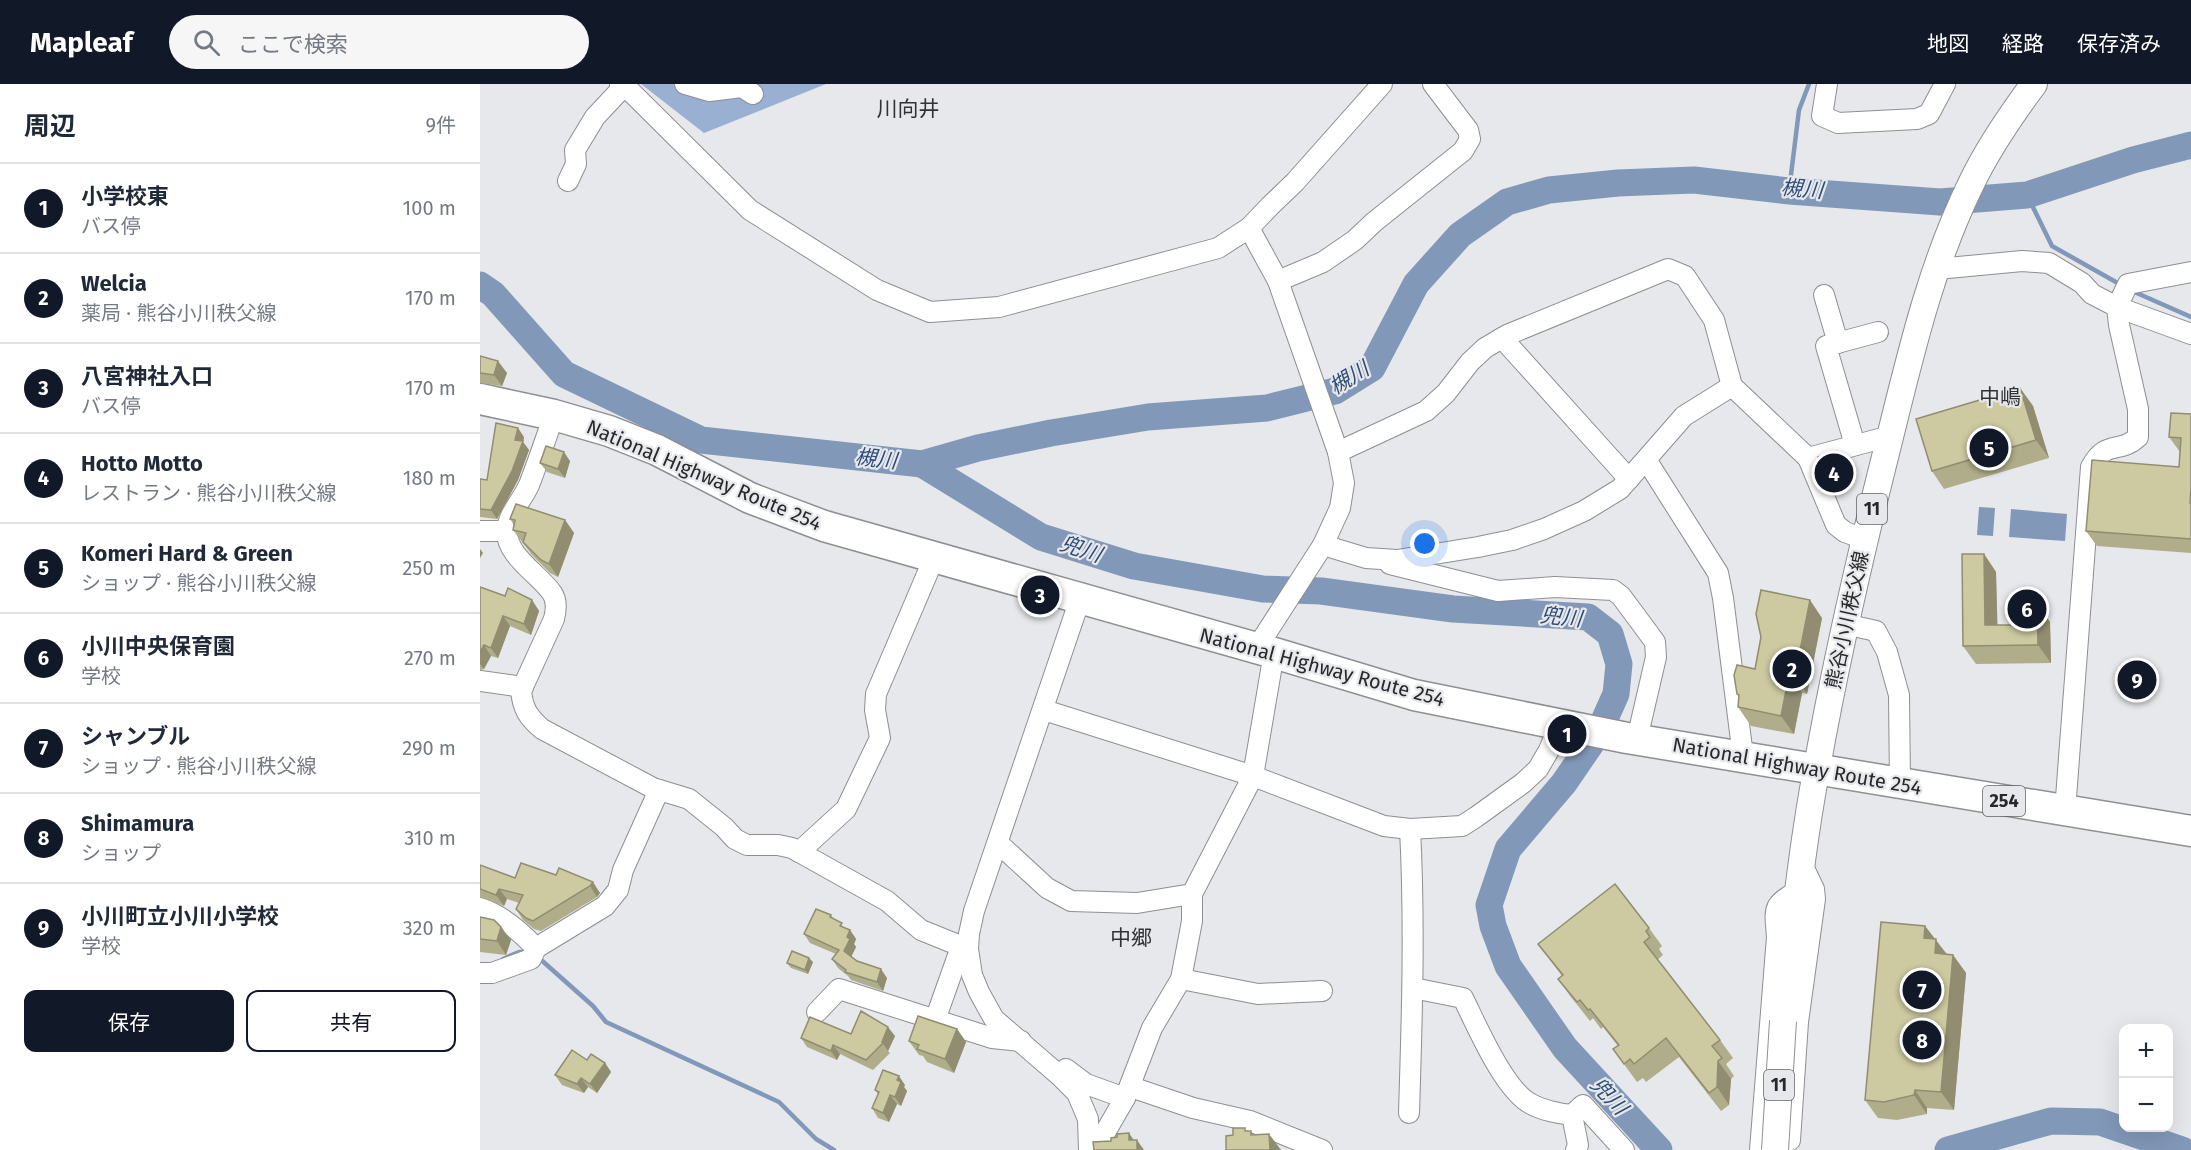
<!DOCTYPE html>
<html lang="ja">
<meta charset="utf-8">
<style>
:root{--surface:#fff;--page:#f6f6f7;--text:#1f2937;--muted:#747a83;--line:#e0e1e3;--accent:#111827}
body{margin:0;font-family:"Fira Sans","Noto Sans JP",sans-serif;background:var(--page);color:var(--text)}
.controls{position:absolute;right:18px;bottom:18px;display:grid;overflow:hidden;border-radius:12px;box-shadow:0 6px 24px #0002}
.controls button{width:54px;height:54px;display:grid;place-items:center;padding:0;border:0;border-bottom:2px solid var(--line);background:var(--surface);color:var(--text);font:30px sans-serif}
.you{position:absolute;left:945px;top:460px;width:21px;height:21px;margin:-15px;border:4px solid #fff;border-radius:50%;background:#1a73e8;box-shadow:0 0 0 9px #1a73e833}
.badge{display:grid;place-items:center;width:39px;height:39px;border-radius:50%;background:var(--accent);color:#fff;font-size:20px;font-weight:700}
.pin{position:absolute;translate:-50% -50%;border:3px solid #fff;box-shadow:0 2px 6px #0006}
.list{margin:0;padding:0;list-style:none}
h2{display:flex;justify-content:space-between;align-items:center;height:78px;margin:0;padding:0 24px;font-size:26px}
h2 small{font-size:20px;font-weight:400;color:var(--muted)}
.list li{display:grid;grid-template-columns:39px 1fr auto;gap:18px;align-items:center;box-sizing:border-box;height:90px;padding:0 24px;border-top:2px solid var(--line)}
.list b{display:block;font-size:22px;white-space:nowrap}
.list p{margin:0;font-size:20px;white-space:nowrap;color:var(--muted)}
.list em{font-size:20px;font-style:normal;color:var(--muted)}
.actions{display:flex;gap:12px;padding:18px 24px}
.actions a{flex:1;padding:14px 0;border:2px solid var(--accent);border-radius:12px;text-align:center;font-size:21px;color:var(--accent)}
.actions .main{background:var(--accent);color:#fff}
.icon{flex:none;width:33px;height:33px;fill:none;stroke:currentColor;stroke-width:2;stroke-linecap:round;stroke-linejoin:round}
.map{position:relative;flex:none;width:1711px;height:1066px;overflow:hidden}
header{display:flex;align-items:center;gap:36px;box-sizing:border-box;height:84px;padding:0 30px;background:var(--accent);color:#fff}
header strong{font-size:28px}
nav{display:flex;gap:33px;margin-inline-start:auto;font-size:21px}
.search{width:420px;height:54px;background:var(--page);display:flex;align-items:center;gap:15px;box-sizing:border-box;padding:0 21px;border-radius:33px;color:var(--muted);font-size:22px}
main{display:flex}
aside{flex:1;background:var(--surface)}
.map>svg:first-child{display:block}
</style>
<header>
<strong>Mapleaf</strong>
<div class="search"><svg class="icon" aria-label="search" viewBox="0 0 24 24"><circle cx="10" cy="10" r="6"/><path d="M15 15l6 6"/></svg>ここで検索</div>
<nav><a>地図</a><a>経路</a><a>保存済み</a></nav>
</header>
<main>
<aside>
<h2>周辺<small>9件</small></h2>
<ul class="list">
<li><span class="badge">1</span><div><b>小学校東</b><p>バス停</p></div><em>100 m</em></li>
<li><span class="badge">2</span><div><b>Welcia</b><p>薬局 · 熊谷小川秩父線</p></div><em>170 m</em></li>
<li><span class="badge">3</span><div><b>八宮神社入口</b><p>バス停</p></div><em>170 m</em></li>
<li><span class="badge">4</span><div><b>Hotto Motto</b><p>レストラン · 熊谷小川秩父線</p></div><em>180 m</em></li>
<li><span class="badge">5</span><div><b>Komeri Hard &amp; Green</b><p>ショップ · 熊谷小川秩父線</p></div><em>250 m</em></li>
<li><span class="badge">6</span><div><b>小川中央保育園</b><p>学校</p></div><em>270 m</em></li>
<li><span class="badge">7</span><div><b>シャンブル</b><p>ショップ · 熊谷小川秩父線</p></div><em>290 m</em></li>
<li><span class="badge">8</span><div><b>Shimamura</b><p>ショップ</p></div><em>310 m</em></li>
<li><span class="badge">9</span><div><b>小川町立小川小学校</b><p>学校</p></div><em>320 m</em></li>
</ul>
<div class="actions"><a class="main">保存</a><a>共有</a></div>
</aside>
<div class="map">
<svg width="1711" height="1066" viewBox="0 0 1711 1066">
<rect width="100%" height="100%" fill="#e6e8eb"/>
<polygon fill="#99b0d2" points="161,0 346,0 224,49"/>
<g fill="#8298b9">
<polygon points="1499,423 1515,424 1513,452 1497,451"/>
<polygon points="1531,425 1587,430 1585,457 1529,453"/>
</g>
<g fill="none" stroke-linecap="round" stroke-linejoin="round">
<g stroke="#8298b9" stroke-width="4.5">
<polyline points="1309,107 1319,26 1329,0"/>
<polyline points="1547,111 1572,162 1643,202"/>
<polyline points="1650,206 1711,233"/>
<polyline points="59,874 113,922 126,938 299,1018 336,1055 354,1066"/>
<polyline points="23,875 39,868 46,868"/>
</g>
<g stroke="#8298b9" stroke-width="27">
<polyline points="0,201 13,210 84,290 221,356 442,380 498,364 571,349 668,333 787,324 855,307 892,284 936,200 980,151 1027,118 1069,106 1138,99 1214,96 1309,107 1460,118 1547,111 1653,76 1711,61"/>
<polyline points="442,380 561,453 654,482 783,505 841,507 973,525 1108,533 1130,550 1139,580 1136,610 1119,648 1084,699 1028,765 1009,821 1013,842 1028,882 1085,964 1179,1066"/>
<polyline points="1468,1066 1571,1037 1620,1038 1702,1066"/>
</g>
<g stroke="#8d8f92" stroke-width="22">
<g id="minor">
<polyline points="140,0 145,2 270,126 397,206 450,228 519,223 738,164 769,144 790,122 815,98 902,0"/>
<polyline points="205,0 229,7 262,3 273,10"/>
<polyline points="1347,0 1342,32 1358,39 1437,35 1449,30 1465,0"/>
<polyline points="88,97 96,80 95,66 115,33 146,0"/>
<polyline points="769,144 798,197 858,368 864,399 860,424 843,461 776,565"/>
<polyline points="1457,185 1542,177 1569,179 1602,199 1612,210 1637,223 1711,250"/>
<polyline points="798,197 843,178 875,156 894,138 983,67 990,55 988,46 953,0"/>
<polyline points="1344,211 1358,259"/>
<polyline points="1022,254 1149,395"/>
<path d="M74 331C66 354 58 378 49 401 43 415 28 430 27 446 25 471 60 491 72 509 77 516 76 527 74 535L41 607C43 625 48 633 62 645L173 704 209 715 244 743 255 755 267 761H298L312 764 407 817 441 846 488 865"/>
<polyline points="1375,361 1346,262 1398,248"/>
<polyline points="858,368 946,327 966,309 990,278 1005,264 1027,251 1188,185 1205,192 1234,236 1252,302 1328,374 1356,441 1365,448 1384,455"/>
<polyline points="1328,374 1410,352"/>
<polyline points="1167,377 1238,489 1243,514 1263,672"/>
<polyline points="0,447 27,447"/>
<polyline points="843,461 886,474 917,476 998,463 1032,456 1064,445 1104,427 1140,405 1204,332 1252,302"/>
<polyline points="910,480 1018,507 1075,503 1133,506 1141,512 1175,558 1176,573 1157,655"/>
<polyline points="600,515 494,827 489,850 488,865 492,891 499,908 514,935 580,992 597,1009 608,1035 609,1066"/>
<polyline points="1365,540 1396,547 1407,568 1419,611 1420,700"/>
<polyline points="0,597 43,603"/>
<polyline points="564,626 773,692 904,742 930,745 982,742 996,733 1043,699 1058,685 1069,666 1080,640"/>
<path d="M1585 727 1611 383C1627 354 1639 371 1658 353V325L1639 241 1637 223 1648 200 1711 188"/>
<polyline points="518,759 567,804 591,817 657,819 712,810"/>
<polyline points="319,768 366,725 400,654 395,626 396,610 454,474"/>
<path d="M0 824C22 831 40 847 56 864"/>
<polyline points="0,889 12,889 51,875 56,864 125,822 138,806 143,786 179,706"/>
<polyline points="701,895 778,910 842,907"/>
<path d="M933 904 983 914C997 942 1024 1006 1051 1020 1062 1026 1080 1030 1092 1031L1103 1021 1144 1066"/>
<polyline points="337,928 359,905 512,954 541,957"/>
<polyline points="455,936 481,863"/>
<polyline points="586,985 606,1000 645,1014"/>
<polyline points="651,1003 713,1024 770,1037 842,1066"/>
<path d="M929 1029C932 934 935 840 930 745"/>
<polyline points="1092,1031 1098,1061 1096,1066"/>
<polyline points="615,1066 645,1014 672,944 701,895 712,837 712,810 773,692 794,569"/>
<path d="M1280 1066 1297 853C1295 825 1291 821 1318 807"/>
<polyline points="1281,1066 1310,1056 1318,938 1335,815 1334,805 1322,780"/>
</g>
</g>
<g stroke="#8d8f92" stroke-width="28">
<path id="major" d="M1303 937C1313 852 1321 767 1337 683 1355 582 1378 481 1403 381 1427 286 1448 187 1491 100 1508 64 1531 31 1554 0"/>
</g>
<g stroke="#8d8f92" stroke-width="33">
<polyline id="highway" points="0,315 74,331 129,347 177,366 270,414 344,442 794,569 934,611 1147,654 1711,747"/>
</g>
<use href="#minor" stroke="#fff" stroke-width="20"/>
<use href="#major" stroke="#fff" stroke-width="26"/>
<use href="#highway" stroke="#fff" stroke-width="30"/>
<g stroke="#8d8f92" stroke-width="28" stroke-linecap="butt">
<polyline id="major-bridge" points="1295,1066 1303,937"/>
</g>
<use href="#major-bridge" stroke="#fff" stroke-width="26"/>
</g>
<g fill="#b0ae8a">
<polygon points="0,272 27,289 22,302 0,299"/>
<polygon points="1540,304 1553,322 1569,374 1464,405 1452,387"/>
<polygon points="1711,330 1711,469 1617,462 1606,447 1699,383 1700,368 1689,353"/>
<polygon points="44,353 43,358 49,366 38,396 17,435 0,433 0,395 7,396"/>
<polygon points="1354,368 1361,378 1365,397 1352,400 1346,391"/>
<polygon points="90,377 85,394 67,388 60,379"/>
<polygon points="30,435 85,436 94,449 78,493 70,489 52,471 33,446 34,441"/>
<polygon points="1504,470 1516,488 1517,541 1541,541 1557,520 1570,538 1571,579 1496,580 1483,562"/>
<polygon points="0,503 25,512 52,516 59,527 51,551 30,542 18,574 11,572 4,585 0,586"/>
<polygon points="1342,534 1327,610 1322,609 1314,650 1271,642 1258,623 1259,613 1257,610 1275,585"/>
<polygon points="0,781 35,794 76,791 79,784 120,809 117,813 61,847 54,845 43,836 36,825 39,819 27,815 24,822 0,813"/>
<polygon points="351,831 353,834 366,845 370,846 376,855 374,860 376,863 371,873 377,877 407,894 403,907 371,896 368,892 358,884 352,875 356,870 330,859 324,850"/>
<polygon points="0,833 21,843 31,856 26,871 0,868"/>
<polygon points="1445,842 1466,870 1473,871 1486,889 1474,1026 1447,1024 1447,1030 1417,1036 1398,1034 1385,1016"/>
<polygon points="1169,844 1182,862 1179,865 1183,871 1177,876 1240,956 1253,974 1246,980 1254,992 1251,995 1249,1021 1241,1027 1199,973 1166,998 1163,994 1157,998 1133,965 1138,962 1123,943 1121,945 1113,934 1110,937 1091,913 1078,895 1082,892 1058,860"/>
<polygon points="333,878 328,890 311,884 307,879"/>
<polygon points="477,945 486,958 474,989 447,978 443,972 439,971 429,957"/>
<polygon points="371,950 415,952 408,967 410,969 393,986 360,970 357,976 327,963 321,954"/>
<polygon points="107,976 125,979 131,988 117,1009 108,1003 104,1009 82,1001 75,991"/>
<polygon points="425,1001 424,1003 427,1007 421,1022 417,1020 409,1038 398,1034 392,1024 398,1010 395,1006"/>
</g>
<g fill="#908d71">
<polygon points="18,277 27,289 22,302 14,291"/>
<polygon points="1540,304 1553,322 1569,374 1556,356"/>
<polygon points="38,344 44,353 43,358 49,366 38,396 17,435 11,426 35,356"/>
<polygon points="84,368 90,377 85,394 78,385"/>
<polygon points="1354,368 1361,378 1365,397 1358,388"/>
<polygon points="85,436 94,449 78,493 69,480"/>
<polygon points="0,465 3,469 0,474"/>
<polygon points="1504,470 1516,488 1518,560 1505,541"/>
<polygon points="52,516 59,527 51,551 44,540"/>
<polygon points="1330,516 1342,534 1327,610 1315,592"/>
<polygon points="1557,520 1570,538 1571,579 1558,561"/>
<polygon points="23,532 30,542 18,574 11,564"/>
<polygon points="4,561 11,572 4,585 0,580 0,568"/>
<polygon points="1309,591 1322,609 1314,650 1301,632"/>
<polygon points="113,798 120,809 117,813 110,802"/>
<polygon points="19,805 27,815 24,822 16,811"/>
<polygon points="1445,842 1469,873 1467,887 1444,854"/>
<polygon points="21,843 31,856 26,871 17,857"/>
<polygon points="370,846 376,855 374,860 376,863 370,875 364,867 367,853"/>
<polygon points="1473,871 1486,889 1474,1026 1461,1008"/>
<polygon points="329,874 333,878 328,890 325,886"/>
<polygon points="401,885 407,894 403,907 397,898"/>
<polygon points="408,943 415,952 408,967 402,958"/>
<polygon points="477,945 486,958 474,989 465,975"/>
<polygon points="353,961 360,970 357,976 351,967"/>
<polygon points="1238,977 1251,995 1249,1021 1237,1003"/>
<polygon points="125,979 131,988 117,1009 110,1000"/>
<polygon points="419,992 425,1001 424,1003 427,1007 421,1022 415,1013 417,996"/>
<polygon points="101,994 108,1003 104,1009 97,1000"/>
<polygon points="1435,1006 1447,1024 1447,1030 1434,1011"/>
<polygon points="410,1011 417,1020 409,1038 403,1029"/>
<polygon points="649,1049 657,1061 657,1056 664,1066 656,1066 649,1056"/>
<polygon points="789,1050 801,1066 790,1066"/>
</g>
<g fill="#cdcaa1" stroke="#908d71" stroke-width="1.5">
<polygon points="0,272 18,277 14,291 0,289"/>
<polygon points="1540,304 1556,356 1452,387 1436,335"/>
<polygon points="1691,329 1711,330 1711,403 1710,419 1711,420 1711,455 1606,447 1612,376 1699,383 1701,354 1689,353"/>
<polygon points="16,339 38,344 35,356 43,357 32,387 11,426 0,425 0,395 7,396"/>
<polygon points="66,362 84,368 78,385 60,379"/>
<polygon points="1354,368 1358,388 1346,391 1338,373"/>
<polygon points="36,420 85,436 69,480 61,476 43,458 46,449 33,446 35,436 30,435"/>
<polygon points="1482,470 1504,470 1505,541 1541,541 1540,520 1557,520 1558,561 1483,562"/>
<polygon points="0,503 25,512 28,504 52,516 44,540 23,532 11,564 4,561 0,568"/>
<polygon points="1281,506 1330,516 1315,592 1309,591 1301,632 1258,623 1259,611 1257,610 1254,591 1257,581 1275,585 1281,553 1276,530"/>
<polygon points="41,779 76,791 79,784 113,798 110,802 53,837 46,834 36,825 43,811 19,805 16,811 0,805 0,781 35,794"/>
<polygon points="1135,800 1169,844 1166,847 1170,853 1164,858 1240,956 1232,962 1242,974 1238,977 1237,1003 1229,1009 1186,954 1154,980 1150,975 1144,980 1133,965 1139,961 1110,925 1108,926 1100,916 1097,918 1078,895 1083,891 1058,860"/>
<polygon points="336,825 351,831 350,833 362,839 360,842 370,846 367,853 370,855 364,867 377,877 401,885 397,898 365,888 366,886 352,875 359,866 324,850"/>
<polygon points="0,833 14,836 21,843 17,857 0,855"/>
<polygon points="1401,838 1445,842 1444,854 1456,855 1455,869 1473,871 1461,1008 1435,1006 1434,1011 1404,1018 1385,1016"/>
<polygon points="312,867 329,874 325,886 307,879"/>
<polygon points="381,927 408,943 402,958 403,959 386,976 353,961 351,967 321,954 330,933 371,950"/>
<polygon points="438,932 477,945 465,975 437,965 439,961 429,957"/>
<polygon points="92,966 107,976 111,970 125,979 110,1000 101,994 97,1000 75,991"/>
<polygon points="403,986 419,992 417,996 421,998 415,1013 410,1011 403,1029 392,1024 399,1008 395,1006"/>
<polygon points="753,1044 765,1044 765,1047 771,1047 771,1051 789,1050 790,1066 746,1066 746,1052 753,1051"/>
<polygon points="649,1049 649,1056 657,1056 657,1066 614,1066 613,1058 631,1057 631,1054 637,1053 637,1050"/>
</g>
<g text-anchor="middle" stroke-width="4.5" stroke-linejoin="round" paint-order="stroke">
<g fill="#e6e8eb" stroke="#606263" stroke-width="1.5">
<rect x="1377" y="410" width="30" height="30" rx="4.5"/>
<rect x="1503" y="702" width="42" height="30" rx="4.5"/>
<rect x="1284" y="986" width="30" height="30" rx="4.5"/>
</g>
<g font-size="18" font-weight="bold" fill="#272829">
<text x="1392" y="431">11</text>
<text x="1524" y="723">254</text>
<text x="1299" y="1007">11</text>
</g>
<g font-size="20" fill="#272829" stroke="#e6e8eb">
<text transform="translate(224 391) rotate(23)" y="7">National Highway Route 254</text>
<text transform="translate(1367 536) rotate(-78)" y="7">熊谷小川秩父線</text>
<text transform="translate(842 583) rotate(15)" y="7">National Highway Route 254</text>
<text transform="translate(1317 682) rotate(10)" y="7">National Highway Route 254</text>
</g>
<g font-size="21" fill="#303234" stroke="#e6e8eb">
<text x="428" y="32">川向井</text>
<text x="1520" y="320">中嶋</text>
<text x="651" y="861">中郷</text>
</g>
<g font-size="21" font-style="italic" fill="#2e4c79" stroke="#e6e8eb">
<text transform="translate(1322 105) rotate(5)" y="7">槻川</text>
<text transform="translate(869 294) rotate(-32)" y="7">槻川</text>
<text transform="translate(396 375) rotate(6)" y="7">槻川</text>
<text transform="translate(601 465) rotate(18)" y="7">兜川</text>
<text transform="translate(1081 533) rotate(6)" y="7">兜川</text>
<text transform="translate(1129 1012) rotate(47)" y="7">兜川</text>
</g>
</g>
</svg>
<div class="controls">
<button>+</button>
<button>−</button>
</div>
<div class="you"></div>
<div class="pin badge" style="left:1087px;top:650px">1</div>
<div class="pin badge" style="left:1312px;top:585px">2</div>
<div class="pin badge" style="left:560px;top:511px">3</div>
<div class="pin badge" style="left:1354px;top:389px">4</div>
<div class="pin badge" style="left:1509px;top:364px">5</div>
<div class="pin badge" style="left:1547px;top:525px">6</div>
<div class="pin badge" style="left:1442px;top:906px">7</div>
<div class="pin badge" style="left:1442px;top:956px">8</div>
<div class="pin badge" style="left:1657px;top:596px">9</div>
</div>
</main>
